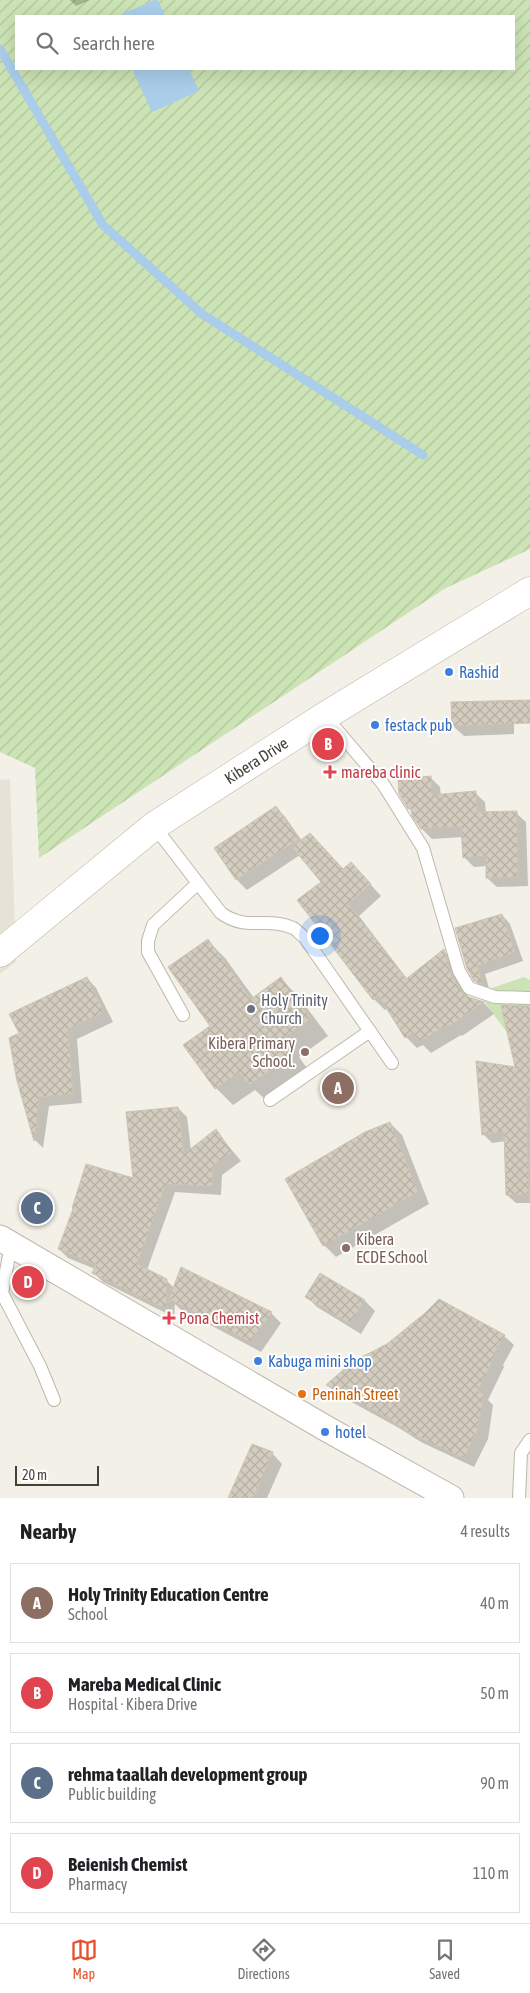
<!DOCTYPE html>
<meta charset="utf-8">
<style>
:root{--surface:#fff;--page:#f6f6f6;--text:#202124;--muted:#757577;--line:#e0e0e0;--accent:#e6512c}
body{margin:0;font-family:"Asap Condensed",sans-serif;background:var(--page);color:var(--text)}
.scale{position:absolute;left:15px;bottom:12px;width:84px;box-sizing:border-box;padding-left:5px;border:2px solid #454138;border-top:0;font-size:14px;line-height:18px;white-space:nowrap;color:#454138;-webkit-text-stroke:4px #fff;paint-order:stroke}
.you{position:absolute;left:319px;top:935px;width:18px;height:18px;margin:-12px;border:4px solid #fff;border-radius:50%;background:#1a73e8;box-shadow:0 0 0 8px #1a73e833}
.badge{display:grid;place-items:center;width:32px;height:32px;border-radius:50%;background:var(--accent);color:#fff;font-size:16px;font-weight:700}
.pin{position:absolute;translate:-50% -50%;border:2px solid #fff;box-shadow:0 1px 5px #0006}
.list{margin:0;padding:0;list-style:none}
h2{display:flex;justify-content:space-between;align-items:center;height:65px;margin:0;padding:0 20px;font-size:21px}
h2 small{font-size:16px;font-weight:400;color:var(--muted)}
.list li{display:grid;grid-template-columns:32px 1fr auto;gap:15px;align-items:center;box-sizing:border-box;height:80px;margin:0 10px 10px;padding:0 10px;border:1px solid var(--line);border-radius:0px}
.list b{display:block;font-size:19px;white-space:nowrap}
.list p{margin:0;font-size:16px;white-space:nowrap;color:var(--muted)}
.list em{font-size:16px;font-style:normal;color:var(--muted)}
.icon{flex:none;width:28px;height:28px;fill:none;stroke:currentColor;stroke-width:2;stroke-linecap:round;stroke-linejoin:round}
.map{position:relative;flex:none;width:530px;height:1498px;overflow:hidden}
.search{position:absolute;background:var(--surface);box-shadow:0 5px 20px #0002;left:15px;right:15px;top:15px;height:55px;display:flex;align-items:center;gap:12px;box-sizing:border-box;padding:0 18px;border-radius:0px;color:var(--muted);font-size:19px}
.sheet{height:425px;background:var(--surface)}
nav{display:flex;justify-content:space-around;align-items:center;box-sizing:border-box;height:70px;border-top:1px solid var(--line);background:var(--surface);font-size:14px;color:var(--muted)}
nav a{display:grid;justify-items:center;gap:2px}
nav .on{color:var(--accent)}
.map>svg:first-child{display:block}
</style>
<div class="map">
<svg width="530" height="1498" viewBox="0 0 530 1498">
<defs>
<pattern id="garden-furrows" width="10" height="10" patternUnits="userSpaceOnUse" patternTransform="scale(1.25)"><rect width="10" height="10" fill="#cce3b5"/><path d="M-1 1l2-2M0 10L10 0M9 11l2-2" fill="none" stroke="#b1c49c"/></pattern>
<pattern id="building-cross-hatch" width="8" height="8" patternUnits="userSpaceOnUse" patternTransform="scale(1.25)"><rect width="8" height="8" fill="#d3ccbf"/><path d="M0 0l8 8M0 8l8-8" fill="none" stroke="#b6b0a5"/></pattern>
</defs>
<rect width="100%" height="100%" fill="#f3f0e8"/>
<polygon fill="#e6e2d7" points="10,779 16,962 0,974 0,780"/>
<polygon fill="#cce3b5" points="524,977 530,980 530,1034 506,1031 478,993"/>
<path fill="url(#garden-furrows)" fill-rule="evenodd" d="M0 0H530V549L444 589 39 858 35 768 0 752ZM16 16H514V69H16Z"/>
<g fill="#aacdea">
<polygon points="154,0 158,0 165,16 118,16"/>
<polygon points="132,69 189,69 199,91 152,112"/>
</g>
<g fill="#0003">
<polygon points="70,0 90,0 76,6"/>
<polygon points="514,712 514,734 464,736 453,726"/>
<polygon points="430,777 440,787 441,796 475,793 485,802 486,814 516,813 526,822 528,886 497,887 487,878 487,866 474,867 464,857 463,837 432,839 422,829 409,808"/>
<polygon points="276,807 286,818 302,841 343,870 362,875 381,896 359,916 408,980 444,951 455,962 462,986 469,998 484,1003 494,1014 462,1036 461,1035 431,1053 423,1045 417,1048 406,1037 388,1008 385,1010 374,999 322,883 300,855 247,890 237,880 216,848"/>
<polygon points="502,915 510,924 523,961 485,974 490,992 485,990 475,981 468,967"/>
<polygon points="208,941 225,958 254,998 281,979 298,996 328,1036 299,1057 309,1071 267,1101 255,1090 233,1105 216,1088"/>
<polygon points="87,978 96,988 113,1022 77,1039 82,1103 49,1106 43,1148 35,1140 18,1081 20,1034"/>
<polygon points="530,1008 530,1203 516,1203 507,1195 506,1141 492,1143 483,1134 517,1068"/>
<polygon points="178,1108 187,1117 191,1150 216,1131 241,1161 222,1175 221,1195 175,1192 147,1270 166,1280 174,1288 271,1313 281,1323 261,1352 180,1309 175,1304 174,1317 103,1282 94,1273 95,1269 68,1258 59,1249 134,1180"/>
<polygon points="390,1123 402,1135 429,1204 336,1257 324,1245"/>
<polygon points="320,1275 365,1301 375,1311 361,1334 317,1307 307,1297"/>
<polygon points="504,1336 514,1345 503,1365 504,1367 488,1400 493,1405 488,1439 474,1467 421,1442 399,1428 337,1394 328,1385"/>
<polygon points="272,1453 282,1464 267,1498 230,1498"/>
</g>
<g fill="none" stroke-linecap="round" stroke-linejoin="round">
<polyline stroke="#aacdea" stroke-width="9" points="0,49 103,225 202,314 423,455"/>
</g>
<g fill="url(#building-cross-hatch)" stroke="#cdc4b3">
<polygon points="530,700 530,723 452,726 451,702"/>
<polygon points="431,776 432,795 476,791 477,812 517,811 518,877 486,878 486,856 463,858 461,827 421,829 412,816 411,808 408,809 399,794 398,779"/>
<polygon points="276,806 299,839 236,880 214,848"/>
<polygon points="310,833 343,869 351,862 371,884 348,904 406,979 444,949 451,974 462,992 466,996 484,1002 450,1026 449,1024 419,1042 413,1033 405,1038 378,995 373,1000 297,900 321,882 292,847"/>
<polygon points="502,914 515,952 477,966 483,984 474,981 467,968 455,928"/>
<polygon points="208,939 251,999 281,977 311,1019 282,1039 293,1054 249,1085 239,1072 215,1089 183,1045 210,1026 168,967"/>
<polygon points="87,977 104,1012 68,1029 73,1094 40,1097 34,1141 17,1081 9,1038 19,1033 9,1014"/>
<polygon points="501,1005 530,1006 530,1096 526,1096 529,1195 506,1195 504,1132 482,1135 476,1061 515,1067"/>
<polygon points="178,1107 184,1154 216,1129 232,1152 213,1166 212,1186 166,1184 137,1264 167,1279 166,1309 92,1273 96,1265 58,1249 73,1209 72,1208 86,1164 133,1178 126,1112"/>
<polygon points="390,1122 418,1192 323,1246 285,1179 365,1132"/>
<polygon points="181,1267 272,1312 250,1342 169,1299"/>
<polygon points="320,1273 365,1300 350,1324 305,1297"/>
<polygon points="439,1299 505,1335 493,1355 495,1356 478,1391 484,1394 478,1429 464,1458 409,1433 388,1418 326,1385 352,1362 387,1344 425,1313"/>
<polygon points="252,1444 273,1452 253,1498 228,1498"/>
</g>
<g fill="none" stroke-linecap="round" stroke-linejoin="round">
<g stroke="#bdb8ac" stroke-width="14">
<g id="service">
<polyline points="325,716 383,784 423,848 459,971 469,988 495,997 530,998"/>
<path d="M154 826 221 913C247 932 267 916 293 928 297 930 301 935 305 938L392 1063"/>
<polyline points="183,1015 148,952 148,941 153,925 197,884"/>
<polyline points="270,1100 370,1031"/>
<polyline points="11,1245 2,1293 40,1366 54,1400"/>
<polyline points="519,1498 521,1453 530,1440"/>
</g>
</g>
<g stroke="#bdb8ac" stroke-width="27">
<polyline id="minor" points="0,1238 327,1429 451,1498"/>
</g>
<g stroke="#bdb8ac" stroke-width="29">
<g id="tertiary">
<path id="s1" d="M0 953 154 826 325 716 530 591"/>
</g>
</g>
<use href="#service" stroke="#fff" stroke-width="12"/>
<use href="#minor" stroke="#fff" stroke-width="25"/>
<use href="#tertiary" stroke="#fff" stroke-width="28"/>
</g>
<g fill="#3f7fe0" stroke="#fff" stroke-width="2">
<circle cx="449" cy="672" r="5"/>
<circle cx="375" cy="725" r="5"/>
<circle cx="258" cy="1361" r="5"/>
<circle cx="325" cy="1432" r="5"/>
</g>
<g fill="#e0444e" stroke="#fff" stroke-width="2">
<path d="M327.5 764.5h5v5h5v5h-5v5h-5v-5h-5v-5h5z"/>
<path d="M166.5 1310.5h5v5h5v5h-5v5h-5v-5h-5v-5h5z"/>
</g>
<circle fill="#6b7280" stroke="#fff" stroke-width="2" cx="251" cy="1009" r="5"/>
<g fill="#8d6e63" stroke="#fff" stroke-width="2">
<circle cx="305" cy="1052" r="5"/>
<circle cx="346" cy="1248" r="5"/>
</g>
<circle fill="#e8710a" stroke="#fff" stroke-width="2" cx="302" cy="1394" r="5"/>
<g text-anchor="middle" stroke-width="4" stroke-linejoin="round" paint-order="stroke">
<g font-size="16" fill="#366cbe" stroke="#fff" text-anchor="start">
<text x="459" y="678">Rashid</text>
<text x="385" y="731">festack pub</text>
<text x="268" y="1367">Kabuga mini shop</text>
<text x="335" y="1438">hotel</text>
</g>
<g font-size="16" fill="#454138" stroke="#fff">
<text dy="6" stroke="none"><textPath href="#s1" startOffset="321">Kibera Drive</textPath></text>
</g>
<g font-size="16" fill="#be3a42" stroke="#fff" text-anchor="start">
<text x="341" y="778">mareba clinic</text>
<text x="179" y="1324">Pona Chemist</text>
</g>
<g font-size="16" fill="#5b616d" stroke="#fff" text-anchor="start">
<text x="261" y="1006">Holy Trinity<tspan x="261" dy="18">Church</tspan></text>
</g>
<g font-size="16" fill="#785e54" stroke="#fff" text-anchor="end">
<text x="295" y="1049">Kibera Primary<tspan x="295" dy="18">School.</tspan></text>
<text x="356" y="1245" text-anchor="start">Kibera<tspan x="356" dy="18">ECDE School</tspan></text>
</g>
<g font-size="16" fill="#c56008" stroke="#fff" text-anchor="start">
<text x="312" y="1400">Peninah Street</text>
</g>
</g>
</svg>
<div class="scale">20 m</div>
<div class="you"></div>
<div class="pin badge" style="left:338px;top:1088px;background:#8d6e63">A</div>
<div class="pin badge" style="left:328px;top:744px;background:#e0444e">B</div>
<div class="pin badge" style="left:37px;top:1208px;background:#5c6f8a">C</div>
<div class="pin badge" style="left:28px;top:1282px;background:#e0444e">D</div>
<div class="search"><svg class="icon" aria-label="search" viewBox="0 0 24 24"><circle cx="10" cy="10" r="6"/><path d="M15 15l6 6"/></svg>Search here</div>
</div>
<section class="sheet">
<h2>Nearby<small>4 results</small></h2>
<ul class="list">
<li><span class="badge" style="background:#8d6e63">A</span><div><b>Holy Trinity Education Centre</b><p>School</p></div><em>40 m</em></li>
<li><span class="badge" style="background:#e0444e">B</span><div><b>Mareba Medical Clinic</b><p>Hospital · Kibera Drive</p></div><em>50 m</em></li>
<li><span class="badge" style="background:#5c6f8a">C</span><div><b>rehma taallah development group</b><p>Public building</p></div><em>90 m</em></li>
<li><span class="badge" style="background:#e0444e">D</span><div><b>Beienish Chemist</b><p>Pharmacy</p></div><em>110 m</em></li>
</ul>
</section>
<nav>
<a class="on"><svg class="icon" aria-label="map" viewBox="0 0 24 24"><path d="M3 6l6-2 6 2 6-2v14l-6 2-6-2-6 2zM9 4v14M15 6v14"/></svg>Map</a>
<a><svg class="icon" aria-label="directions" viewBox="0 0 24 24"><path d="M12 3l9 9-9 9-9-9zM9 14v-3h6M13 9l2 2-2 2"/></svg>Directions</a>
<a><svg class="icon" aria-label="saved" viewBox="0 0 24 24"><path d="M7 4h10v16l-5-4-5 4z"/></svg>Saved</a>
</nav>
